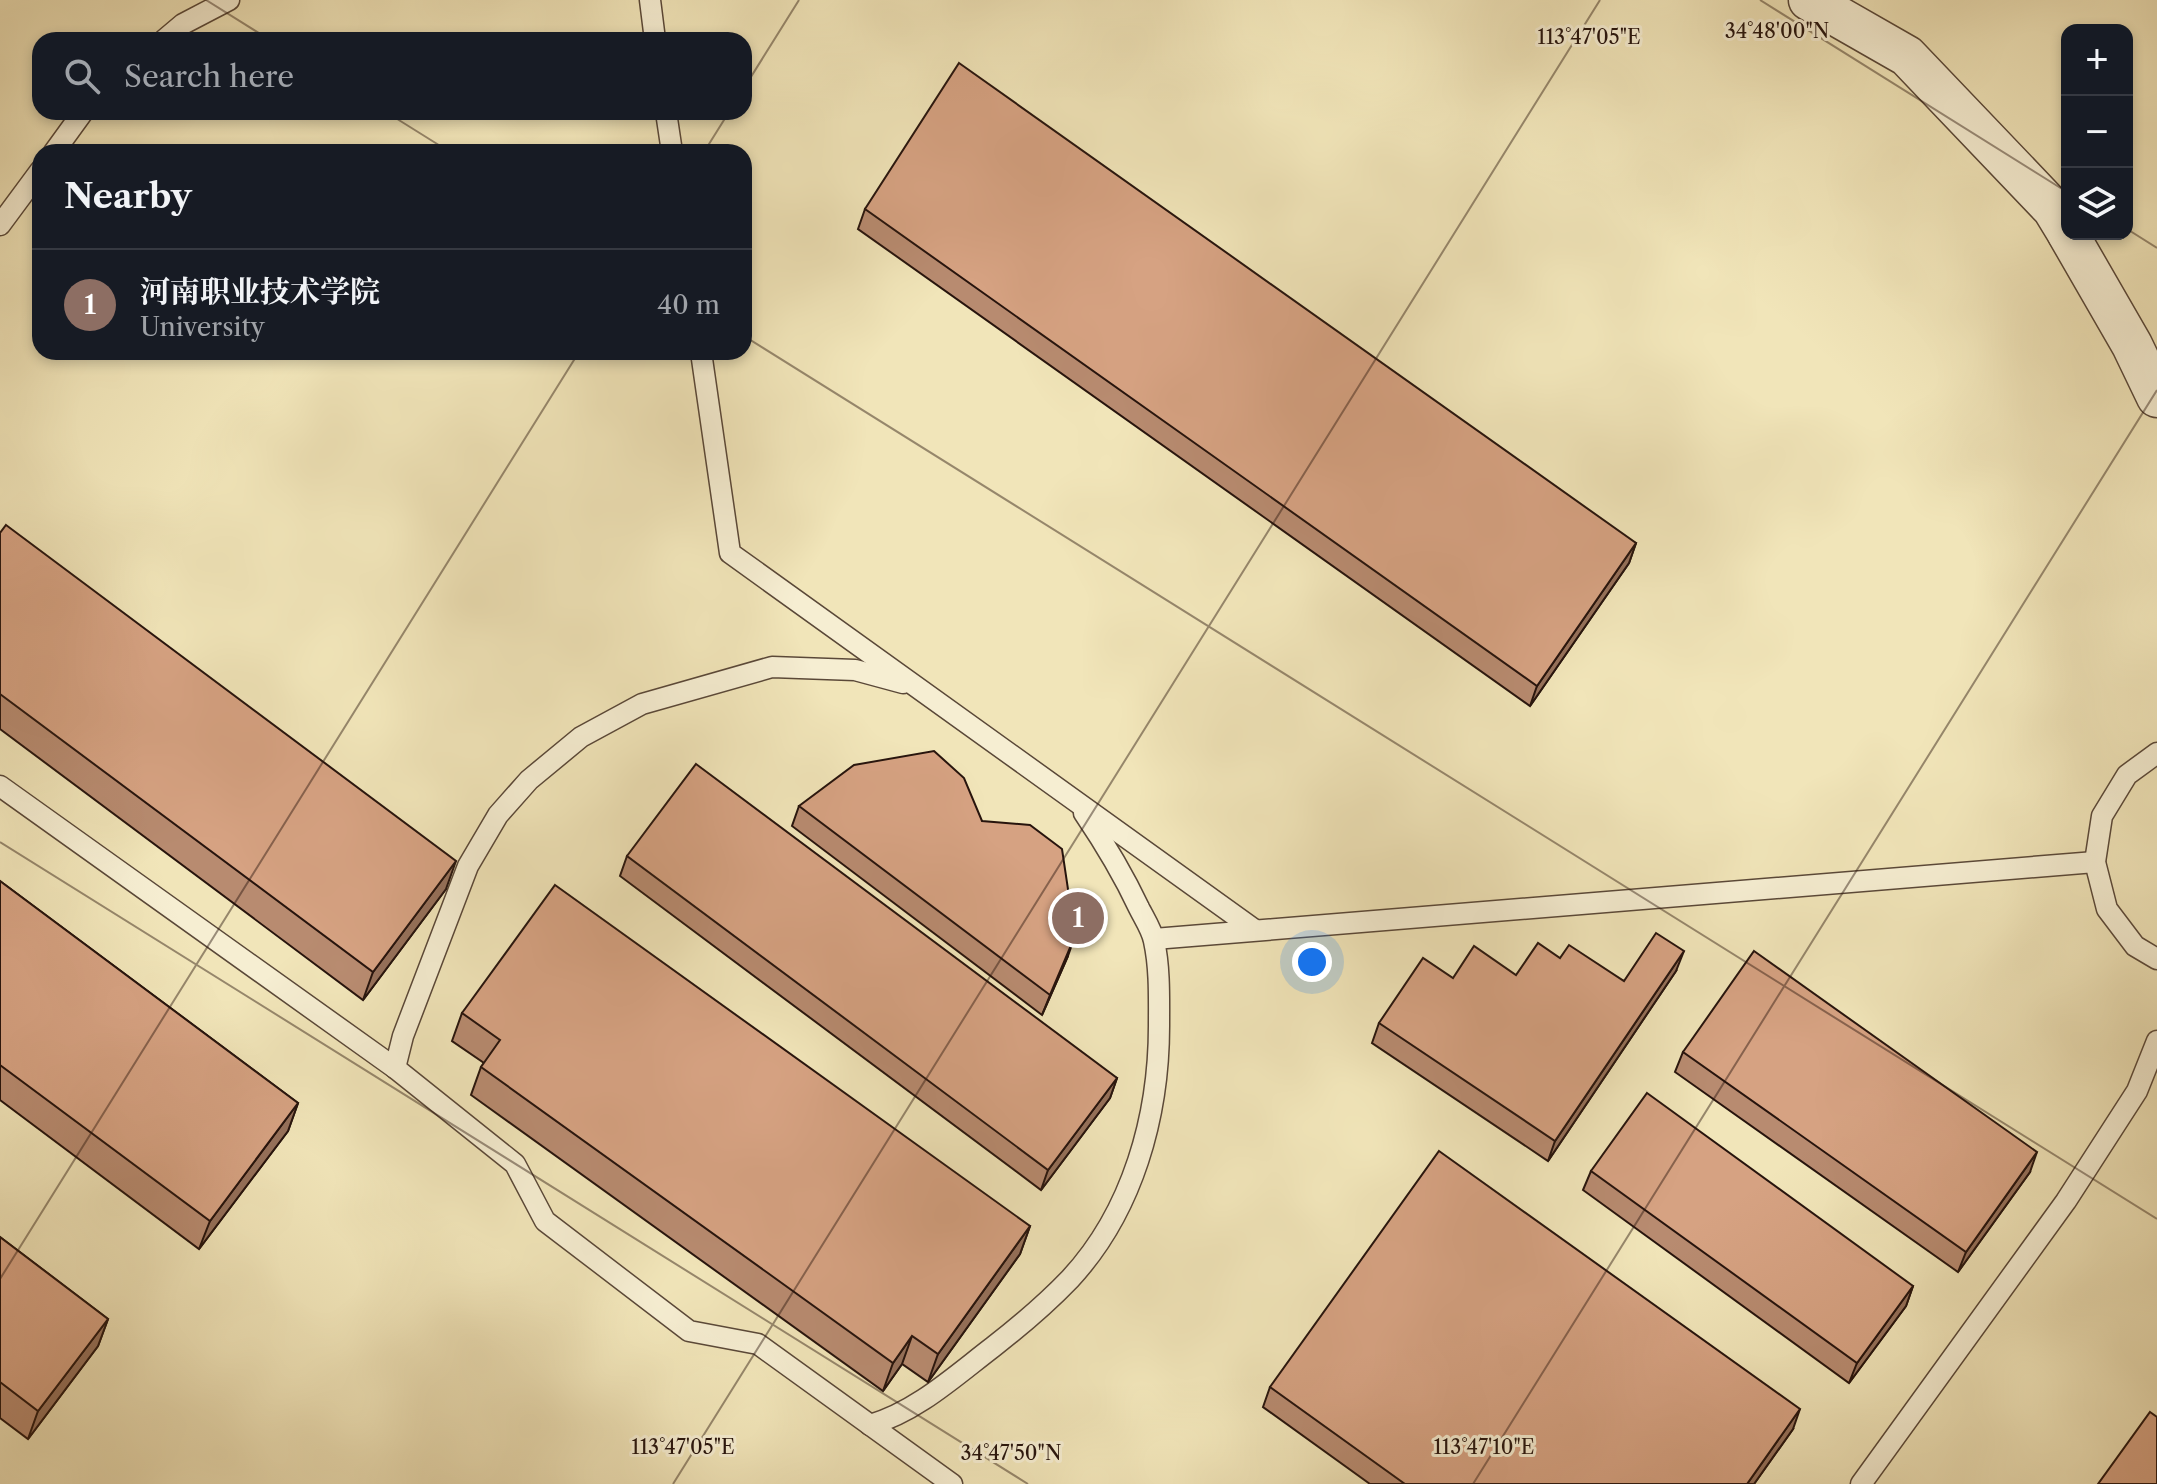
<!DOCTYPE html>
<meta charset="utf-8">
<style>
:root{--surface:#171b24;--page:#242831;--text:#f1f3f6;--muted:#9ea1a6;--line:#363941;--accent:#8c9099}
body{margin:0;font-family:"Libre Caslon Text","Noto Serif SC",serif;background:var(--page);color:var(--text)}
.controls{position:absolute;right:24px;top:24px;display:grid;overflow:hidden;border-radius:16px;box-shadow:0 4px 12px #0003}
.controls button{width:72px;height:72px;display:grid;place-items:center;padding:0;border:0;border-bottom:2px solid var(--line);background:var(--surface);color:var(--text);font:40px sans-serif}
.you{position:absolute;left:1312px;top:962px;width:28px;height:28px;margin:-20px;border:6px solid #fff;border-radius:50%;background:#1a73e8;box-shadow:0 0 0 12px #1a73e833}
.badge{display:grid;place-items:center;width:52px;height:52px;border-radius:50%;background:var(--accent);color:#fff;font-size:26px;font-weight:700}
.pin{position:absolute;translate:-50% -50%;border:4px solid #fff;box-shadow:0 2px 8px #0006}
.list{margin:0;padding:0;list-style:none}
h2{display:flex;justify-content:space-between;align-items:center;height:104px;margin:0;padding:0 32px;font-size:34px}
h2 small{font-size:26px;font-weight:400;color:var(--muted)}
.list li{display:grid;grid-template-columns:52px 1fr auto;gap:24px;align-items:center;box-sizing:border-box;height:112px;padding:0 32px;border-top:2px solid var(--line)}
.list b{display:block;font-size:30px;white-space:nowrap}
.list p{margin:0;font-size:26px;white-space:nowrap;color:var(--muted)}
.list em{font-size:26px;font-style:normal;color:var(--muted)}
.icon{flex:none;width:44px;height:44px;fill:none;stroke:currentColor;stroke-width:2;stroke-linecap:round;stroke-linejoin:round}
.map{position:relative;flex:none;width:2157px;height:1484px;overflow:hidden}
.search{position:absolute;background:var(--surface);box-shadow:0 4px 12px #0003;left:32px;top:32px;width:720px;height:88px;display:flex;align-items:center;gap:20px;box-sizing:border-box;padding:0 28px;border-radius:24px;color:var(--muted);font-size:30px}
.panel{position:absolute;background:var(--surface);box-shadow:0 4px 12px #0003;left:32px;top:144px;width:720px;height:216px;border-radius:24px}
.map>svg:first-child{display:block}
</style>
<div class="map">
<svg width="2157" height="1484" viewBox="0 0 2157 1484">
<rect width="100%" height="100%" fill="#f1e5b9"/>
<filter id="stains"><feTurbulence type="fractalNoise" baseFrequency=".0025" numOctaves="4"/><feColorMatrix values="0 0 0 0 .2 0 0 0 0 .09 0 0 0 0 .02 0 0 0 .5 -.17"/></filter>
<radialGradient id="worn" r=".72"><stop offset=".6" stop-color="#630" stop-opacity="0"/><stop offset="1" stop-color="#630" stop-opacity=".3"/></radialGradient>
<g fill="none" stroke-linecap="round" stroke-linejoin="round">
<g stroke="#5a4838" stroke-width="23">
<g id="lane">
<polyline points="650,0 655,40"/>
<polyline points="164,40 183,24 229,0"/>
<polyline points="666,112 672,152"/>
<polyline points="54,152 83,112"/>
<polyline points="0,225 40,171"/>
<polyline points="701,352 730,553 1255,930"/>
<polyline points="2157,753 2127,775 2102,816 2095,862 2107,909 2135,946 2157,959"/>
<polyline points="0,786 395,1068 515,1164 545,1221 689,1331 758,1344 952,1484"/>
<polyline points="1154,939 2095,862"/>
<polyline points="395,1068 403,1036 468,866 498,815 529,780 581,737 642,704 772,667 855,670 903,683"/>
<path d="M870 1425C916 1412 955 1376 993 1347 1020 1326 1046 1304 1070 1279 1133 1211 1159 1116 1159 1026 1159 999 1160 968 1154 941 1152 930 1144 918 1139 908 1123 874 1105 844 1084 813"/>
<polyline points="1861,1484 2066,1201 2137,1091 2157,1041"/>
</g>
</g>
<g stroke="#5a4838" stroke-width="43">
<g id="street">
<polyline points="1809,0 1907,56 2053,209 2067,232"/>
<polyline points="2068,234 2132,345 2157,397"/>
</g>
</g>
<use href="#lane" stroke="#f6eed2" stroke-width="20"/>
<use href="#street" stroke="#f6eed2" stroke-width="40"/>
</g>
<g fill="#b88b70" stroke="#27140d" stroke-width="2">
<polygon points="865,209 1636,543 1629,563 1530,706 858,229"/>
<polygon points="0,533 446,889 363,1000 0,729"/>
<polygon points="799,806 982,821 1068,956 1042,1015 792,826"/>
<polygon points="627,856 1117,1078 1110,1098 1041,1190 620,876"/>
<polygon points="0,881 298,1103 288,1131 199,1249 0,1100"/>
<polygon points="1560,958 1624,981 1676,971 1548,1161 1372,1043 1379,1023 1453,978 1516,975"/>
<polygon points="462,1013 1030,1226 1020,1254 928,1382 902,1364 883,1391 471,1095 481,1067 484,1063 452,1041"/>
<polygon points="1683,1052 2030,1172 1958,1272 1675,1072"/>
<polygon points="1591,1171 1913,1286 1906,1306 1849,1383 1583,1190"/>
<polygon points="0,1237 108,1319 98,1346 28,1439 0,1418"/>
<polygon points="1270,1387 1793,1429 1754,1484 1370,1484 1263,1407"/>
</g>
<g fill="#96715b" stroke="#27140d" stroke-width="2">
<polygon points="1636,543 1629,563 1530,706 1537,686"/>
<polygon points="456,861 446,889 363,1000 373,972"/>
<polygon points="1075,936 1068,956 1042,1015 1050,995"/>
<polygon points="1684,951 1676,971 1548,1161 1555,1141"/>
<polygon points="1117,1078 1110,1098 1041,1190 1048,1170"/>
<polygon points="298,1103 288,1131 199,1249 210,1221"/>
<polygon points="2037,1152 2030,1172 1958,1272 1966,1252"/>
<polygon points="1030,1226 1020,1254 928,1382 938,1354"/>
<polygon points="1913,1286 1906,1306 1849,1383 1857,1363"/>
<polygon points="108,1319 98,1346 28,1439 38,1411"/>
<polygon points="912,1336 902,1364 883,1391 893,1363"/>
<polygon points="1800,1409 1793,1429 1754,1484 1747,1484"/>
</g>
<g fill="#d6a282" stroke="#27140d" stroke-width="2">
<polygon points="959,63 1636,543 1537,686 865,209"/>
<polygon points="6,525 456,861 373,972 0,694 0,533"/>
<polygon points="934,751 964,778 982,821 1030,825 1062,849 1075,936 1050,995 799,806 854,765"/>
<polygon points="696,764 1117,1078 1048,1170 627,856"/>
<polygon points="0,881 298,1103 210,1221 0,1065"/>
<polygon points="555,885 1030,1226 938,1354 912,1336 893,1363 481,1067 500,1040 462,1013"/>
<polygon points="1656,933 1684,951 1555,1141 1379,1023 1423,958 1453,978 1474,946 1516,975 1538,943 1560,958 1569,945 1624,981"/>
<polygon points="1754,951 2037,1152 1966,1252 1683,1052"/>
<polygon points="1647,1093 1913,1286 1857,1363 1591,1171"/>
<polygon points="1439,1151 1800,1409 1747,1484 1405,1484 1270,1387"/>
<polygon points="0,1237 108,1319 38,1411 0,1382"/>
<polygon points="2150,1412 2157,1417 2157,1484 2098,1484"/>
</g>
<path fill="none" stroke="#27140d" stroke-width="2" stroke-opacity="0.45" d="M206 0 270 40M1760 0 2067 192M744 88 799 0M386 112 450 152M704 152 729 112M2127 229 2157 248M744 336 2157 1219M0 842 1028 1484M0 1279 579 352M673 1484 1600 0M1473 1484 2157 390"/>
<g font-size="20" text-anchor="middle" fill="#27140d" stroke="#f6eed2" stroke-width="6" stroke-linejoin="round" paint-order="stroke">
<text x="1777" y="38">34°48'00"N</text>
<text x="1589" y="44">113°47'05"E</text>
<text x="683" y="1454">113°47'05"E</text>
<text x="1484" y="1454">113°47'10"E</text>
<text x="1011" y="1460">34°47'50"N</text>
</g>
<rect width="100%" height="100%" filter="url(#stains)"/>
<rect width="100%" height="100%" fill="url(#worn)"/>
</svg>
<div class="controls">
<button>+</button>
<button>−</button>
<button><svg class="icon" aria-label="layers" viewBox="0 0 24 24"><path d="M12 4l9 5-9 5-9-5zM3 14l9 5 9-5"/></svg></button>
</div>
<div class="you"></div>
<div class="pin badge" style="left:1078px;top:918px;background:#8d6e63">1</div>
<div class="search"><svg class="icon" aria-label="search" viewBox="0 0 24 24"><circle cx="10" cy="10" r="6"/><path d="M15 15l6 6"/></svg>Search here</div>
<section class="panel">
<h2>Nearby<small></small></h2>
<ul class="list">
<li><span class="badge" style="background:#8d6e63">1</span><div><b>河南职业技术学院</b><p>University</p></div><em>40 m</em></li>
</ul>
</section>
</div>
